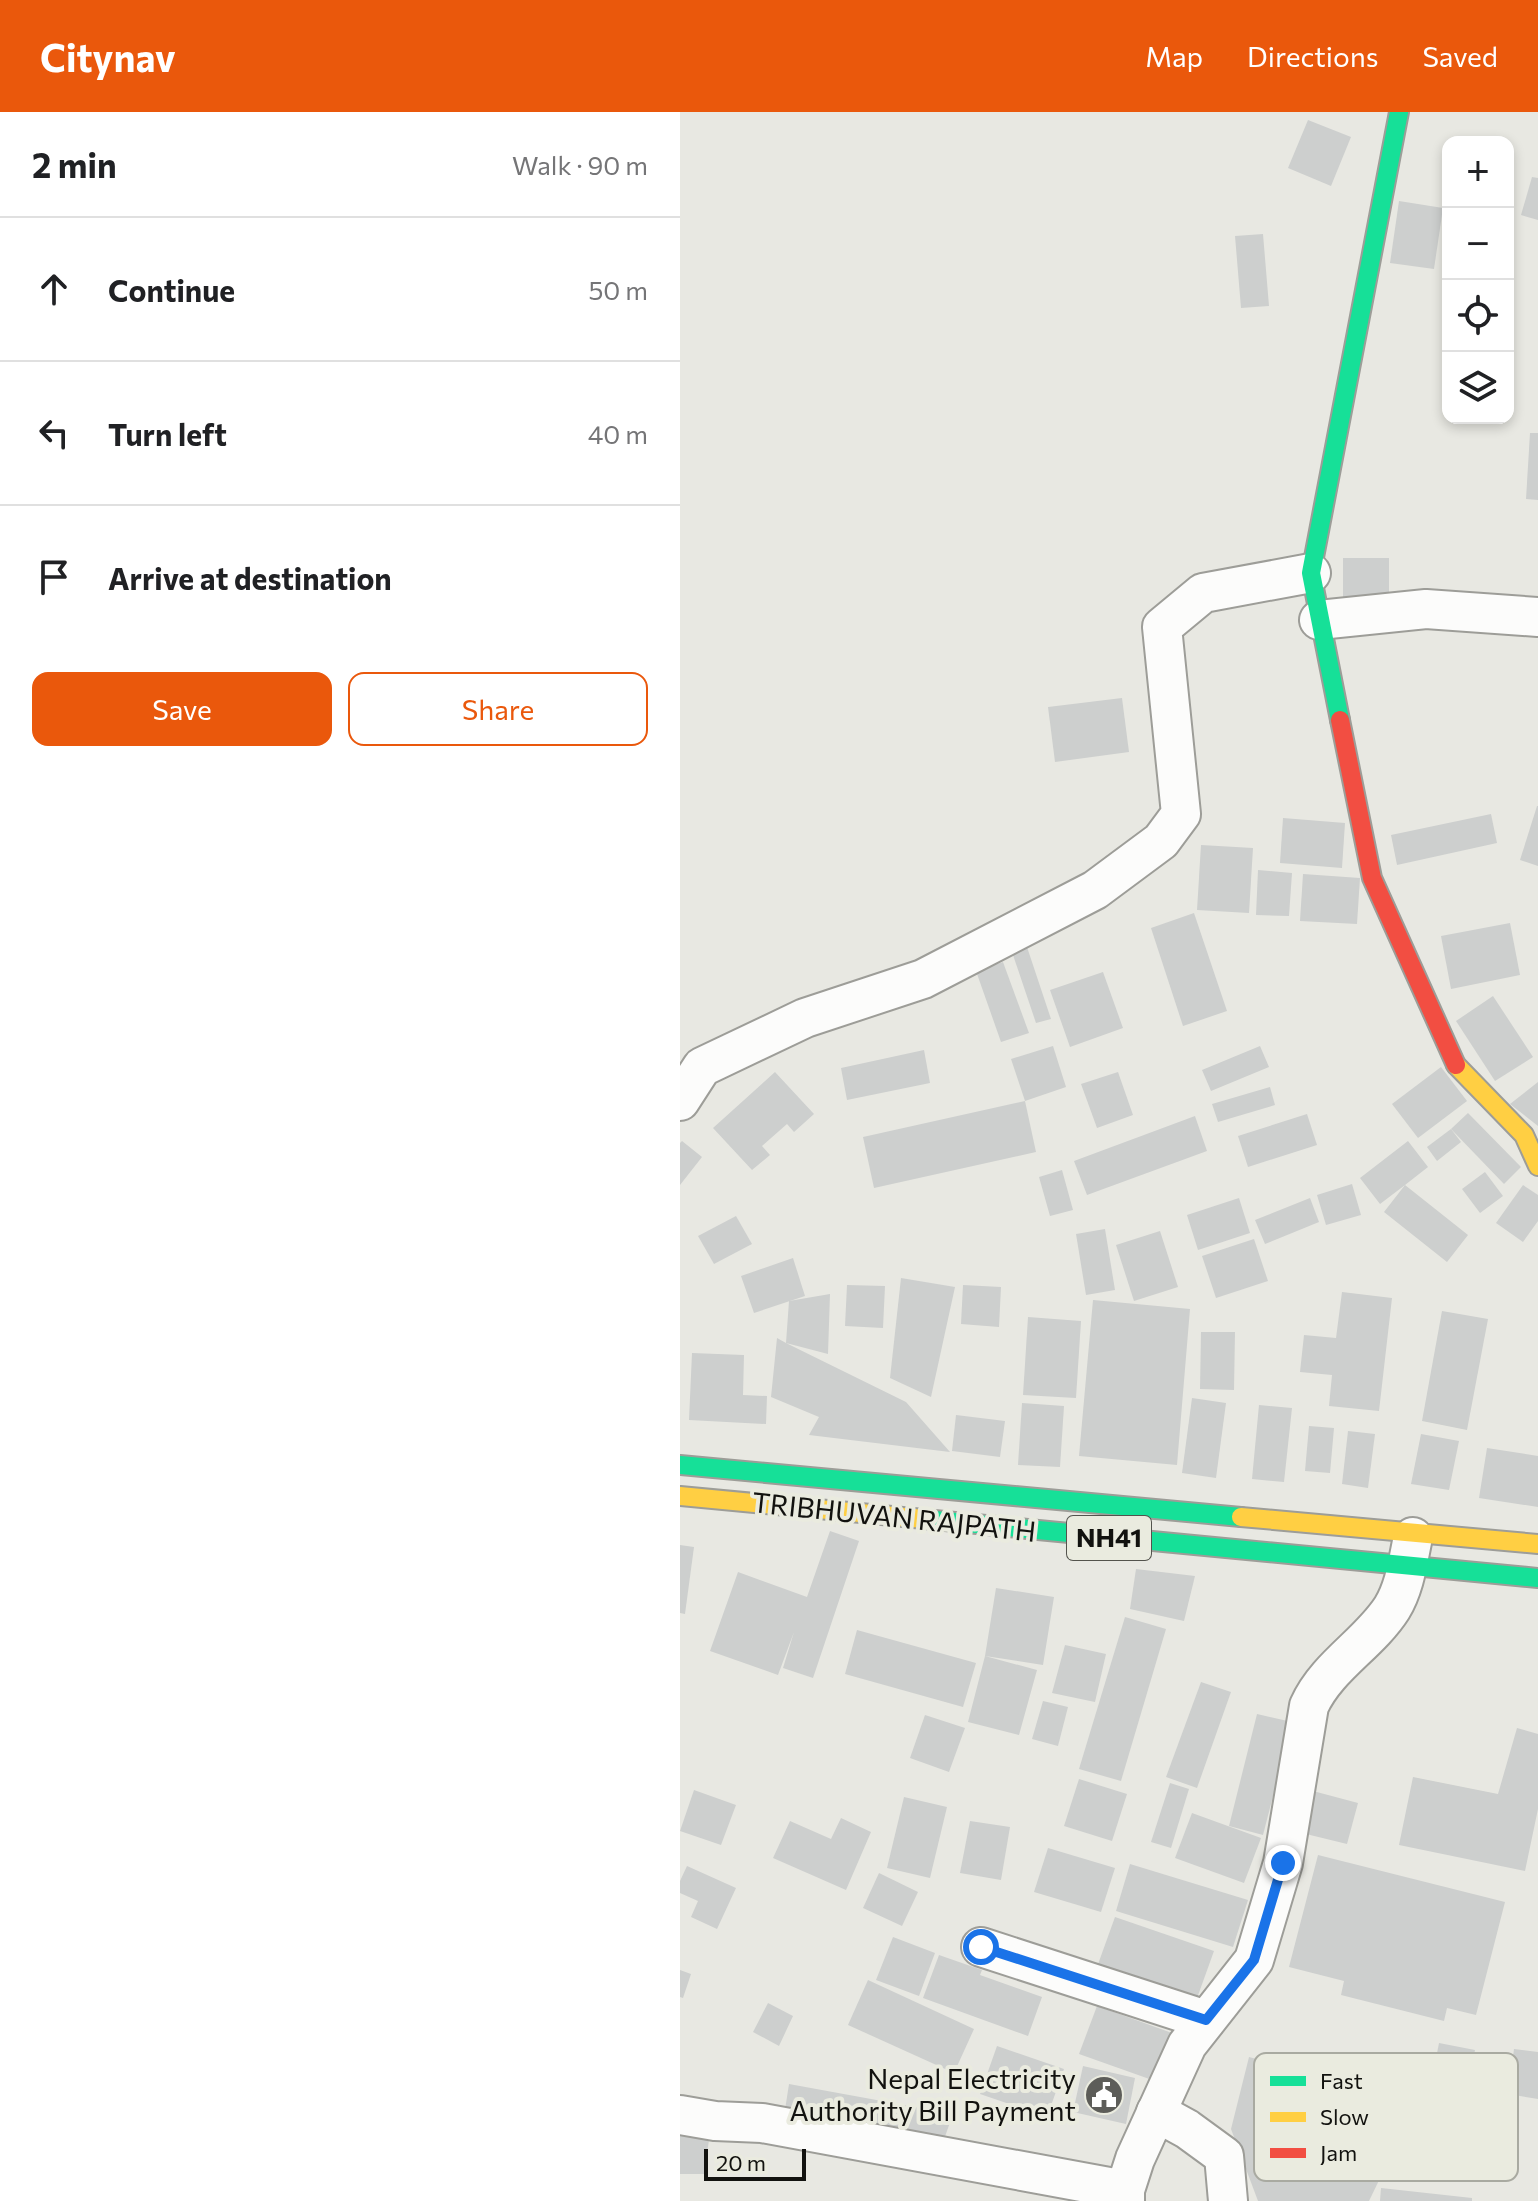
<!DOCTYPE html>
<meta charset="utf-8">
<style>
:root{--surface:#fff;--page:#f6f6f6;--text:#202124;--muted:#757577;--line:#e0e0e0;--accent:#ea580c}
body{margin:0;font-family:Commissioner,sans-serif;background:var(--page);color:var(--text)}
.controls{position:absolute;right:24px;top:24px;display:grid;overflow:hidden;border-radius:16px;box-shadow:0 4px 12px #0003}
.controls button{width:72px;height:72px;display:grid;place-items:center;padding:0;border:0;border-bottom:2px solid var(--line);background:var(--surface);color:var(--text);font:40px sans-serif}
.scale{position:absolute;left:24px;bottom:20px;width:102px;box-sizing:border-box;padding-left:8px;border:4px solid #12120f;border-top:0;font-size:22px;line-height:28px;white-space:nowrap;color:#12120f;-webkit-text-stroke:6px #eaebdf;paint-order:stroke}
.stop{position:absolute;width:24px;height:24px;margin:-18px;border:6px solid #1a73e8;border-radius:50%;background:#fff}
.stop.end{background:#1a73e8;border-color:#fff;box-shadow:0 2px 8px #0008}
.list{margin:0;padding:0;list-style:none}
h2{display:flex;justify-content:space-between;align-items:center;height:104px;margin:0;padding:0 32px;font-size:34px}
h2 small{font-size:26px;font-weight:400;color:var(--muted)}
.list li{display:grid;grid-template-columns:52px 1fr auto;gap:24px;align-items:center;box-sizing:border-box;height:144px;padding:0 32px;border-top:2px solid var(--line)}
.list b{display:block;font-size:30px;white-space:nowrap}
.list em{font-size:26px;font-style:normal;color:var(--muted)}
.actions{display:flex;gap:16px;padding:24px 32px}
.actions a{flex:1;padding:18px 0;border:2px solid var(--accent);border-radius:16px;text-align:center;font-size:28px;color:var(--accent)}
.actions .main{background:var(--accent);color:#fff}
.icon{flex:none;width:44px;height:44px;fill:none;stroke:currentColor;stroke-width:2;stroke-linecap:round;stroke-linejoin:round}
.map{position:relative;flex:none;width:858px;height:2089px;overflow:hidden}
header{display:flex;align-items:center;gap:48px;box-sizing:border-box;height:112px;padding:0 40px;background:var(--accent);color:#fff}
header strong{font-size:38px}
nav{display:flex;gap:44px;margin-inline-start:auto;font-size:28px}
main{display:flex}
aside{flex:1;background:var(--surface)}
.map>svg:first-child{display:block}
</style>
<header>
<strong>Citynav</strong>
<nav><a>Map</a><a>Directions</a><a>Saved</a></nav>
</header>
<main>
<aside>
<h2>2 min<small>Walk · 90 m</small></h2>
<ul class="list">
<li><svg class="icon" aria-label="ahead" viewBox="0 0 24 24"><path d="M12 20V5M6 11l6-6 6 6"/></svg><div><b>Continue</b></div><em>50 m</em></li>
<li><svg class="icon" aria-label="left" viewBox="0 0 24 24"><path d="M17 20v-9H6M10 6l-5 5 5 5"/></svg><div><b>Turn left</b></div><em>40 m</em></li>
<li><svg class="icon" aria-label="arrive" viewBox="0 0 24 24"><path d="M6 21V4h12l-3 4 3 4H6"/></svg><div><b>Arrive at destination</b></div></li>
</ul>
<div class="actions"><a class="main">Save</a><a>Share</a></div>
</aside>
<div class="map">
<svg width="858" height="2089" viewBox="0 0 858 2089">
<rect width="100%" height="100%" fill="#e8e8e2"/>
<g fill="#cdcfce">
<polygon points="628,8 671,25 651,74 608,56"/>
<polygon points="852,65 858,66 858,108 841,103"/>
<polygon points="719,89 763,96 754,157 710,151"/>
<polygon points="583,122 589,194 561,196 555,124"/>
<polygon points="850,321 858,321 858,388 846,387"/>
<rect x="663" y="446" width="46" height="45"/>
<polygon points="442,586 449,640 375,650 368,595"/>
<polygon points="857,694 858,694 858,754 840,748"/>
<polygon points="811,702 817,731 717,753 711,723"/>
<polygon points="603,706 665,711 662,756 600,751"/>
<polygon points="521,733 573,736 569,801 517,798"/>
<polygon points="578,758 612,761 609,804 576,803"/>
<polygon points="623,762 680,766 677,812 620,809"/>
<polygon points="514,801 547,899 503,914 471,816"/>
<polygon points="830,811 840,863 771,877 761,824"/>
<polygon points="347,835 371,907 356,911 332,840"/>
<polygon points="323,850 349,921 321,930 296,859"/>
<polygon points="423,860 443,916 390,935 370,878"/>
<polygon points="813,884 853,945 815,969 776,909"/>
<polygon points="373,934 386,975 345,989 331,947"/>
<polygon points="580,934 589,955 531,979 522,958"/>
<polygon points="244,938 250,971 167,988 161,956"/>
<polygon points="761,955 787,989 738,1026 712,992"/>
<polygon points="95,960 134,1002 114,1020 107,1012 82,1034 90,1043 72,1058 33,1016"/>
<polygon points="438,960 453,1003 417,1016 401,972"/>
<polygon points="858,970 858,1014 830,992"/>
<polygon points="590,975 595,993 538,1010 532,992"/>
<polygon points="345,989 356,1040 194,1076 183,1025"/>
<polygon points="788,1001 841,1055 824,1072 771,1017"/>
<polygon points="627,1002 637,1033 568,1055 558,1024"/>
<polygon points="515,1004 527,1039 407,1083 394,1049"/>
<polygon points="771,1017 781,1030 757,1049 747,1035"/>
<polygon points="2,1029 22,1045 0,1073 0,1031"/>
<polygon points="728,1029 748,1055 725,1073 788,1123 767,1150 704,1100 725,1073 700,1092 680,1066"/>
<polygon points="382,1058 393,1098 370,1104 359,1065"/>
<polygon points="805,1060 823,1084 800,1101 782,1077"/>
<polygon points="672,1072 681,1103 646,1113 637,1083"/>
<polygon points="843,1073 858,1083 858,1109 843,1130 816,1111"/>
<polygon points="559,1086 570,1121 518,1138 507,1103"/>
<polygon points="630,1086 639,1110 585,1132 575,1108"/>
<polygon points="56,1104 72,1132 34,1152 18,1124"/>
<polygon points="425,1117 435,1178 406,1183 396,1122"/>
<polygon points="480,1119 498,1175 454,1189 436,1133"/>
<polygon points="574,1127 588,1169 536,1186 522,1144"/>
<polygon points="113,1146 125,1184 74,1201 61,1164"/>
<polygon points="221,1166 275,1175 251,1285 210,1266"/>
<polygon points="167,1173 205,1174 203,1216 165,1214"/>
<polygon points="283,1173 321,1175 319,1215 281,1212"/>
<polygon points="662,1180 712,1186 699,1299 649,1294 652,1263 620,1260 624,1223 656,1226"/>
<polygon points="150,1182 148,1242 106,1231 226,1290 270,1340 129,1323 139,1305 91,1285 97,1226 106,1231 109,1189"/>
<polygon points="413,1188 510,1197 497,1353 399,1344"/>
<polygon points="762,1199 808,1207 787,1318 742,1309"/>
<polygon points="348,1205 401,1209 396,1286 343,1283"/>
<polygon points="521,1220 555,1220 554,1278 520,1277"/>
<polygon points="12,1241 64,1243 63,1283 87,1284 86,1312 9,1308"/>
<polygon points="512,1286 546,1291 536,1366 502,1361"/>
<polygon points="342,1291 384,1294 380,1355 338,1353"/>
<polygon points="579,1293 612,1296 604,1370 572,1367"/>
<polygon points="276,1303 325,1309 320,1345 272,1339"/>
<polygon points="629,1314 654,1316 650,1361 625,1359"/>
<polygon points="668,1319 695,1322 688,1376 662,1372"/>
<polygon points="741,1322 779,1329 769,1378 731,1372"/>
<polygon points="807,1336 858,1344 858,1395 799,1386"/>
<polygon points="150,1419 179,1429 133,1566 103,1556 114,1520 98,1563 30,1539 58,1460 127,1485"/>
<polygon points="0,1433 14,1435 5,1502 0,1501"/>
<polygon points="456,1457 515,1464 504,1509 450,1497"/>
<polygon points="316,1476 374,1485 363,1553 305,1544 357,1558 339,1623 288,1610 305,1544"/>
<polygon points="445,1505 486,1517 441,1669 399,1657"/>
<polygon points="177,1518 296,1551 283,1595 165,1562"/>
<polygon points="385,1533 426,1542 415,1590 372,1581"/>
<polygon points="521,1570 551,1580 517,1676 486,1665"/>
<polygon points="363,1589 388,1595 378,1634 352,1627"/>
<polygon points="577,1602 612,1610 583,1723 549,1714"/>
<polygon points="245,1603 285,1616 269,1660 230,1646"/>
<polygon points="837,1616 858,1622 858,1697 845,1759 719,1733 733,1665 818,1682"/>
<polygon points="399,1667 447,1682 432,1729 384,1714"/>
<polygon points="490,1671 509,1677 491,1736 471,1730"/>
<polygon points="14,1678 56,1693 41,1733 0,1719"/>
<polygon points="633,1679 678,1691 667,1732 622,1721"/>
<polygon points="224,1685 267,1695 250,1766 207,1756"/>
<polygon points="512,1701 581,1726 564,1771 495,1746"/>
<polygon points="161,1706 191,1720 166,1778 93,1746 110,1709 151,1727"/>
<polygon points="290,1709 330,1715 321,1768 280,1761"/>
<polygon points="368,1736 435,1756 421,1800 354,1780"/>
<polygon points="638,1743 825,1790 796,1903 767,1896 764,1909 661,1883 664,1869 609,1855"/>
<polygon points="450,1752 568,1788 553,1835 436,1799"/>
<polygon points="7,1754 56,1776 37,1817 11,1805 18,1789 0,1781 0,1769"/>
<polygon points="199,1761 238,1780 222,1814 183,1796"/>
<polygon points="435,1805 534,1839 516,1889 417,1855"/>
<polygon points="213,1825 255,1841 239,1884 196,1868"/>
<polygon points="259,1843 302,1858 300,1863 362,1885 348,1924 243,1886"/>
<polygon points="0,1858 11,1862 3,1886 0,1885"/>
<polygon points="188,1868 294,1917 274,1961 168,1913"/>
<polygon points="88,1891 113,1904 99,1934 73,1920"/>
<polygon points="417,1894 492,1921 475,1969 399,1942"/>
<polygon points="759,1931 795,1938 789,1969 753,1962"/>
<polygon points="317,1934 384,1957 367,2005 300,1982"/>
<polygon points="834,1937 858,1940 858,1987 828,1982"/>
<polygon points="569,1945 726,1988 705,2056 689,2089 578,2089 551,2017"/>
<polygon points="403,1954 455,1966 446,2012 393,2000"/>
<polygon points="109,1972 273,2002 262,2033 104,2004"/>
<polygon points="0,2018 30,2021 24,2062 0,2062"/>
<polygon points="701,2076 792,2086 792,2089 700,2089"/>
</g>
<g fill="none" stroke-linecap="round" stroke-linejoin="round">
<g stroke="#9d9d98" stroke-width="42">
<g id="street">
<polyline points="639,508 746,497 858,505"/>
<polyline points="0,989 22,955 125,906 243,867 415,778 481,729 501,702 482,515 523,481 631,461"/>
<polyline points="301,1835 526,1908"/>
<polyline points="476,2000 507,2017 544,2044 548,2089"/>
<polyline points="0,2003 35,2009 82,2011 445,2078"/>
<path d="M445 2089V2078L455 2047 507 1933 574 1848 603 1751 629 1594C647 1554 689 1532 712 1496 725 1475 728 1448 733 1425"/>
</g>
</g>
<g stroke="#9d9d98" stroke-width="22">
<g id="fast">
<polyline points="660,608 631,461 719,0"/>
<polyline points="0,1353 561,1405"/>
<polyline points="244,1407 858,1466"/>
</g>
</g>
<g stroke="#9d9d98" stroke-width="22">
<g id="slow">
<polyline points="776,953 844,1023 858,1054"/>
<polyline points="0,1384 244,1407"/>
<polyline points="561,1405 858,1432"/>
</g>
</g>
<g stroke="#9d9d98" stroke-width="22">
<polyline id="jam" points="660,608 692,766 776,953"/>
</g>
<use href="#street" stroke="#fcfcfb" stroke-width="38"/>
<use href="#fast" stroke="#16e098" stroke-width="18"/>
<use href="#slow" stroke="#ffcf43" stroke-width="18"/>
<use href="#jam" stroke="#f24e42" stroke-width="18"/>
</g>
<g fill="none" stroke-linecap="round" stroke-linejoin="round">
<polyline stroke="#1a73e8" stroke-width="10" points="301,1835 526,1908 574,1848 603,1751"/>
</g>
<defs>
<g id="civic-disc" transform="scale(2)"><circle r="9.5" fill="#5d5d59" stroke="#eaebdf"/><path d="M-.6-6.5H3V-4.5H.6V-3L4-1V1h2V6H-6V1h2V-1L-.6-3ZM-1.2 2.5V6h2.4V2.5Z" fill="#fff"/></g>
</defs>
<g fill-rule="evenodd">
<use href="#civic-disc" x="424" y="1983"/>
</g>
<g text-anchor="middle" stroke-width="8" stroke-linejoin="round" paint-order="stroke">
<rect fill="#eaebdf" stroke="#53534d" stroke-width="2" x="387" y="1404" width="84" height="44" rx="6"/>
<g font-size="26" font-weight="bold" fill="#12120f">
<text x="429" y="1435">NH41</text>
</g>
<g font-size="28" fill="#12120f" stroke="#eaebdf">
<text transform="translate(214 1405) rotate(6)" y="10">TRIBHUVAN RAJPATH</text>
</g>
<g font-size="28" fill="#12120f" stroke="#eaebdf" text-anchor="end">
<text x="396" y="1977">Nepal Electricity<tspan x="396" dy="32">Authority Bill Payment</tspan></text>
</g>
</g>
<rect x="574" y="1941" width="264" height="128" rx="12" fill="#eaebdf" stroke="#a9aaa1" stroke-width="2"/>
<rect x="590" y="1964" width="36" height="10" fill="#16e098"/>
<rect x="590" y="2000" width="36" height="10" fill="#ffcf43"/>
<rect x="590" y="2036" width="36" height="10" fill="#f24e42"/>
<g font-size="22" fill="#12120f">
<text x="640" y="1977">Fast</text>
<text x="640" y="2013">Slow</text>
<text x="640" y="2049">Jam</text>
</g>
</svg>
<div class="controls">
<button>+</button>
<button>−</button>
<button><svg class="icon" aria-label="locate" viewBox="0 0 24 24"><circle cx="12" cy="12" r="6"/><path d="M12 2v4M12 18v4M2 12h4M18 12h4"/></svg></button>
<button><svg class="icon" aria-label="layers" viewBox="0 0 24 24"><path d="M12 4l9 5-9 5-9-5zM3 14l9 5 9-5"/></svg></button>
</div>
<div class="scale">20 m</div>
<div class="stop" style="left:301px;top:1835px"></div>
<div class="stop end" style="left:603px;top:1751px"></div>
</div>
</main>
